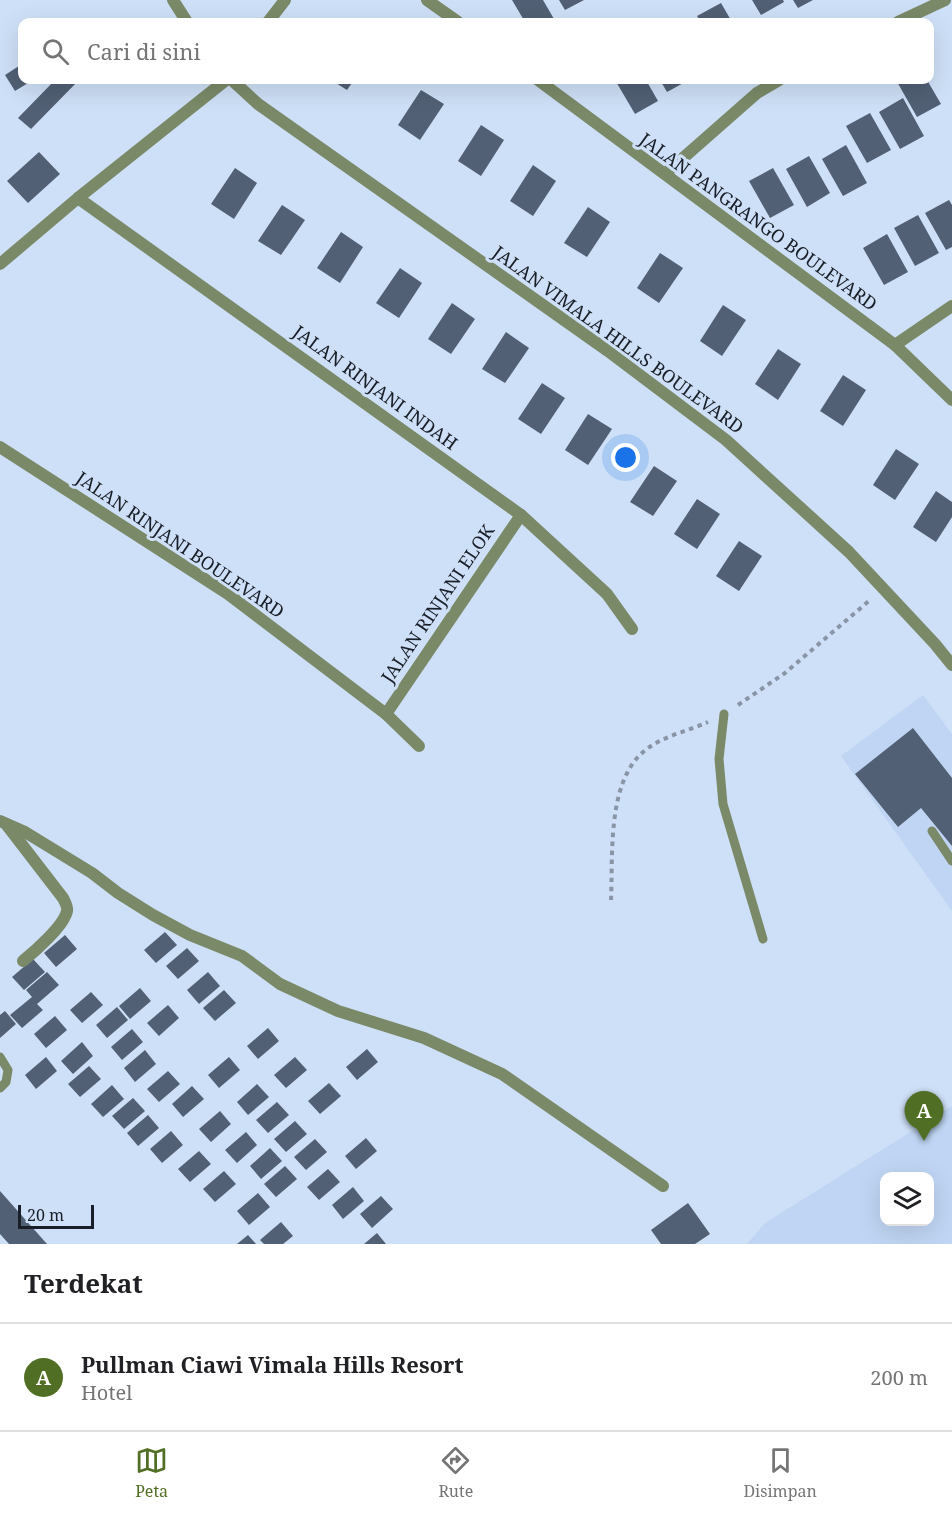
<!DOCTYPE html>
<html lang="id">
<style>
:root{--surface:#fff;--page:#f2f2f2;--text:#202124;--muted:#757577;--line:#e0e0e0;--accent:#516f24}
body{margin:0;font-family:"Noto Serif",serif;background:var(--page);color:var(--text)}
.controls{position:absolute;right:18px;bottom:18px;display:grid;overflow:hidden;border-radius:12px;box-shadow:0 6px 24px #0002}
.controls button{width:54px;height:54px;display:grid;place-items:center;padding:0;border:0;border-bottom:2px solid var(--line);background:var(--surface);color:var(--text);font:30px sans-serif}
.scale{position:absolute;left:18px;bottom:15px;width:76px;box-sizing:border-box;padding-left:6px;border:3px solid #191f28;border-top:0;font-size:16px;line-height:21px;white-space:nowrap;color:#191f28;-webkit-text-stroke:4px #cee0f7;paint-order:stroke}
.you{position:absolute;left:626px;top:458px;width:21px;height:21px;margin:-15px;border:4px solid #fff;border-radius:50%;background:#1a73e8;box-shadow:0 0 0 9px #1a73e833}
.badge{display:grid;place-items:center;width:39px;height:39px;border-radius:50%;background:var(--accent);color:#fff;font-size:20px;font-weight:700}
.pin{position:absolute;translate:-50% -50px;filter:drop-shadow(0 2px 3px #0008)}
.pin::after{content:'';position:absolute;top:32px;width:21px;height:18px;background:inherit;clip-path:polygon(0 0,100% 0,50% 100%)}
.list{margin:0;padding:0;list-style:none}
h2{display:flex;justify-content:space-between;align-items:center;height:78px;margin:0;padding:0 24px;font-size:26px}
h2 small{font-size:20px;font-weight:400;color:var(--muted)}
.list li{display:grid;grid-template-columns:39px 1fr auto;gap:18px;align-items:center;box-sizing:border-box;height:108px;padding:0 24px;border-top:2px solid var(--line)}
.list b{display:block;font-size:22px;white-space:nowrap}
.list p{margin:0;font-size:20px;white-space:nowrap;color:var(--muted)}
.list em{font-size:20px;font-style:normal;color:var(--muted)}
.icon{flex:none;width:33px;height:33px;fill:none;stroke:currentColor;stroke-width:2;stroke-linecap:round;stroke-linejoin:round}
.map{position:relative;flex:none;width:952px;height:1244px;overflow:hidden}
.search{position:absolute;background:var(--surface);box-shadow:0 6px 24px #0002;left:18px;right:18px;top:18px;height:66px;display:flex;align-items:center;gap:15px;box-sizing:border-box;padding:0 21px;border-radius:12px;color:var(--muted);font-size:22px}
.sheet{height:186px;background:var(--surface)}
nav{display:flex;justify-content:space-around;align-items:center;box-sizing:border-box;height:84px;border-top:2px solid var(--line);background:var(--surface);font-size:16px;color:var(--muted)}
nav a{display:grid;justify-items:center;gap:3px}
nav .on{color:var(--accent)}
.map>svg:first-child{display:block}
</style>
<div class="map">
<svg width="952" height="1244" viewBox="0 0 952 1244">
<rect width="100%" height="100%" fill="#cee0f7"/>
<g fill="#bfd5f3" fill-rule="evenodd">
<polygon points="923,695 952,734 952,911 841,756"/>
<path d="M952 1106V1244H747L765 1223ZM884 1176H930V1222H884Z"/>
</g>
<g fill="#516074">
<polygon points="512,0 543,0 554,19 547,22 525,22"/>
<polygon points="559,0 584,0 565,10"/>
<polygon points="752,0 783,0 784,2 761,15"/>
<polygon points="793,0 813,0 798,8"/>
<polygon points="721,3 732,22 701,22 697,16"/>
<polygon points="22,64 22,80 33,80 15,91 5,75"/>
<polygon points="55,80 79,80 31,129 18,118"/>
<polygon points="331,80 354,80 347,90"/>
<polygon points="615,80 646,80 658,101 635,114"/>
<polygon points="660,80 689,80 667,92"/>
<polygon points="896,80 927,80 941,104 917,117"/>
<polygon points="421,90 444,104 420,140 398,125"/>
<polygon points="903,98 924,136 900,149 879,112"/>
<polygon points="870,113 891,150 867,163 846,126"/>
<polygon points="481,125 504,140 481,176 458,161"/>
<polygon points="846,145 867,183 843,196 822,159"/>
<polygon points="39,152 60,174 28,203 7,181"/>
<polygon points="809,156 830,193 807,207 786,169"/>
<polygon points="533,165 556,181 533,216 510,201"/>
<polygon points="235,168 257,183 234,219 211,204"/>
<polygon points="773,168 794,205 770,218 749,181"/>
<polygon points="949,200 952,205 952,247 946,250 925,213"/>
<polygon points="282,205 305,220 281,255 258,241"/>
<polygon points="588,207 610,222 587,257 564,243"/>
<polygon points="918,215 939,253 915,266 894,228"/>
<polygon points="341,232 363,247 340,283 317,268"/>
<polygon points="887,234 908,272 884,285 863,248"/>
<polygon points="660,253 683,268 659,303 637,288"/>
<polygon points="400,268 422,283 399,318 376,303"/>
<polygon points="452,303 475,319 451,354 428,339"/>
<polygon points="723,305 746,320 722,356 700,341"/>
<polygon points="506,332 529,348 505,383 482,369"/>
<polygon points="778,349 801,364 778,400 755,384"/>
<polygon points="843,375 866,390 843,426 820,411"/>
<polygon points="542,383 565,398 541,434 518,419"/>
<polygon points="588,414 612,429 588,465 565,450"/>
<polygon points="896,449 919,464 895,500 873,485"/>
<polygon points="654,466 677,481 653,516 630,502"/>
<polygon points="936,491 952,502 952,517 936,542 913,527"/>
<polygon points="697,499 720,514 697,549 674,534"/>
<polygon points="739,541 762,556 739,591 716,576"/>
<polygon points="913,728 952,778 952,846 921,808 898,827 855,774"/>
<polygon points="165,932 177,945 156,963 144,950"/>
<polygon points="65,935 77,949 56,967 44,953"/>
<polygon points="187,948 199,961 178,979 166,966"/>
<polygon points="33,959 45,972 24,990 12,977"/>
<polygon points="47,972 59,985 37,1004 43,1010 22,1028 10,1015 32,997 26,990"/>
<polygon points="208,972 220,986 199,1004 187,990"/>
<polygon points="140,988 151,1001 130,1019 119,1006"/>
<polygon points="224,990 236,1003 215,1021 203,1008"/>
<polygon points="91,992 103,1005 82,1023 70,1010"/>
<polygon points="168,1005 179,1018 159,1036 147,1023"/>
<polygon points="117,1007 128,1020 107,1038 96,1025"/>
<polygon points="5,1011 16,1024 0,1038 0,1015"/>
<polygon points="55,1016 67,1030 46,1048 34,1034"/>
<polygon points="268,1028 279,1041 258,1059 247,1046"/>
<polygon points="132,1029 143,1042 122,1060 111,1047"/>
<polygon points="82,1042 93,1056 73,1074 61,1061"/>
<polygon points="367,1049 378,1062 357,1080 346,1067"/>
<polygon points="145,1050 156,1064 135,1082 124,1068"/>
<polygon points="46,1057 57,1071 36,1089 25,1075"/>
<polygon points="229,1057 240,1070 219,1088 208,1075"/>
<polygon points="295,1057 307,1070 286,1088 274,1075"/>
<polygon points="89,1066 101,1079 80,1097 68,1084"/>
<polygon points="168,1071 180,1084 159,1102 147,1089"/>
<polygon points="329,1083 341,1096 320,1114 308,1101"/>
<polygon points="257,1084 269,1097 248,1115 237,1102"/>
<polygon points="112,1085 124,1099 103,1117 91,1104"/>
<polygon points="192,1086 204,1099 183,1117 172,1104"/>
<polygon points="133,1098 145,1111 124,1129 112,1116"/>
<polygon points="277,1102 289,1115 268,1133 256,1120"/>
<polygon points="220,1111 231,1124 211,1142 199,1129"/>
<polygon points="148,1115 159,1128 138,1146 127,1133"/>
<polygon points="295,1121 307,1134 286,1152 274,1139"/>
<polygon points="171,1131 183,1145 162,1163 150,1149"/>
<polygon points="246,1132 257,1145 237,1163 225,1150"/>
<polygon points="366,1138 377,1151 356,1169 345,1156"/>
<polygon points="315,1139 327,1152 306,1170 294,1157"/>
<polygon points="270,1148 282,1161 261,1179 250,1166"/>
<polygon points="199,1151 211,1164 190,1182 178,1169"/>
<polygon points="285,1166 297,1179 276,1197 264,1184"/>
<polygon points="328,1169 340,1182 319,1200 307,1187"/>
<polygon points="224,1171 236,1184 215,1202 203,1189"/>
<polygon points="353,1187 364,1201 343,1219 332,1205"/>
<polygon points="0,1191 47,1244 9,1244 0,1234"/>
<polygon points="258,1193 270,1207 249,1225 237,1211"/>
<polygon points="381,1196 393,1209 372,1228 360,1214"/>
<polygon points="688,1203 710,1234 695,1244 661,1244 651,1230"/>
<polygon points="281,1222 293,1236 283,1244 264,1244 260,1240"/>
<polygon points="377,1233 386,1244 364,1244"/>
<polygon points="248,1235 256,1244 237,1244"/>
</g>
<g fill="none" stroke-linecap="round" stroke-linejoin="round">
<g stroke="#8895a6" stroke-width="4" stroke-dasharray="4.5 4.5" stroke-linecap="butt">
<polyline points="738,705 785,673 870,600"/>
<path d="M611 900C613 857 607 786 641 754 658 737 686 732 708 722"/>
</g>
<g stroke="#7a8a68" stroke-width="9">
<polyline points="724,714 719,759 723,804 763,939"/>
<polyline points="932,831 952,861"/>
<polyline points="0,1057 8,1070 6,1082 0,1088"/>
</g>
<g stroke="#7a8a68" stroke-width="12">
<polyline points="173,0 187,22"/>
<polyline points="427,0 458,22"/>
<polyline points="268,22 285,0"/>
<polyline points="898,22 945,0"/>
<polyline points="232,80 258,104 608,351 726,440 849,552 935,644 952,665"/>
<polyline points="538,80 895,345 952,400"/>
<polyline points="666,173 757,93 779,80"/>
<polyline points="78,198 521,515 607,594 632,629"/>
<polyline points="0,264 78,198 226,80"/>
<polyline points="895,345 952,306"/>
<polyline points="0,447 228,594 386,714 419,746"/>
<polyline points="386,714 521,515"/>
<polyline points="0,821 25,832 92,873 118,893 153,915 190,935 242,956 280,984 338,1011 424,1038 502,1074 663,1186"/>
<path d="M6 824 63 898C65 902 68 907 67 911 64 926 34 952 23 961"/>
</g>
</g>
<g text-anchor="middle" stroke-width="6" stroke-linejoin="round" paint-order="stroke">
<g font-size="18" fill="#191f28" stroke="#cee0f7">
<text transform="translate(758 222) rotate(36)" y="6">JALAN PANGRANGO BOULEVARD</text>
<text transform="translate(618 340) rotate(36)" y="6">JALAN VIMALA HILLS BOULEVARD</text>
<text transform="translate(375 388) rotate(36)" y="6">JALAN RINJANI INDAH</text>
<text transform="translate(180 545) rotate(34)" y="6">JALAN RINJANI BOULEVARD</text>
<text transform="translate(438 604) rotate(-56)" y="6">JALAN RINJANI ELOK</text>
</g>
</g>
</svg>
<div class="controls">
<button><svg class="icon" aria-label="layers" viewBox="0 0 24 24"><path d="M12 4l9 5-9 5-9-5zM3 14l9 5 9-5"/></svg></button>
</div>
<div class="scale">20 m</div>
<div class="you"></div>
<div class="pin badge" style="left:924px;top:1141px">A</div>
<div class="search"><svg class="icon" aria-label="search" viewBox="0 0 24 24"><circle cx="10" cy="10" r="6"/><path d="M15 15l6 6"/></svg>Cari di sini</div>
</div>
<section class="sheet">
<h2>Terdekat<small></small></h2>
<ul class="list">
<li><span class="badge">A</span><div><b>Pullman Ciawi Vimala Hills Resort</b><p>Hotel</p></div><em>200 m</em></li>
</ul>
</section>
<nav>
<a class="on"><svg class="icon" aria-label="map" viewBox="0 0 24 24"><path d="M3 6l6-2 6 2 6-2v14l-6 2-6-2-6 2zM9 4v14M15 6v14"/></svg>Peta</a>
<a><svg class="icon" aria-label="directions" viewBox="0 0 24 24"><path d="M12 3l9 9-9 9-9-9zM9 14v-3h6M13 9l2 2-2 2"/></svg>Rute</a>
<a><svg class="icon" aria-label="saved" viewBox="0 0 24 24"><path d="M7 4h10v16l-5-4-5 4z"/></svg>Disimpan</a>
</nav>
